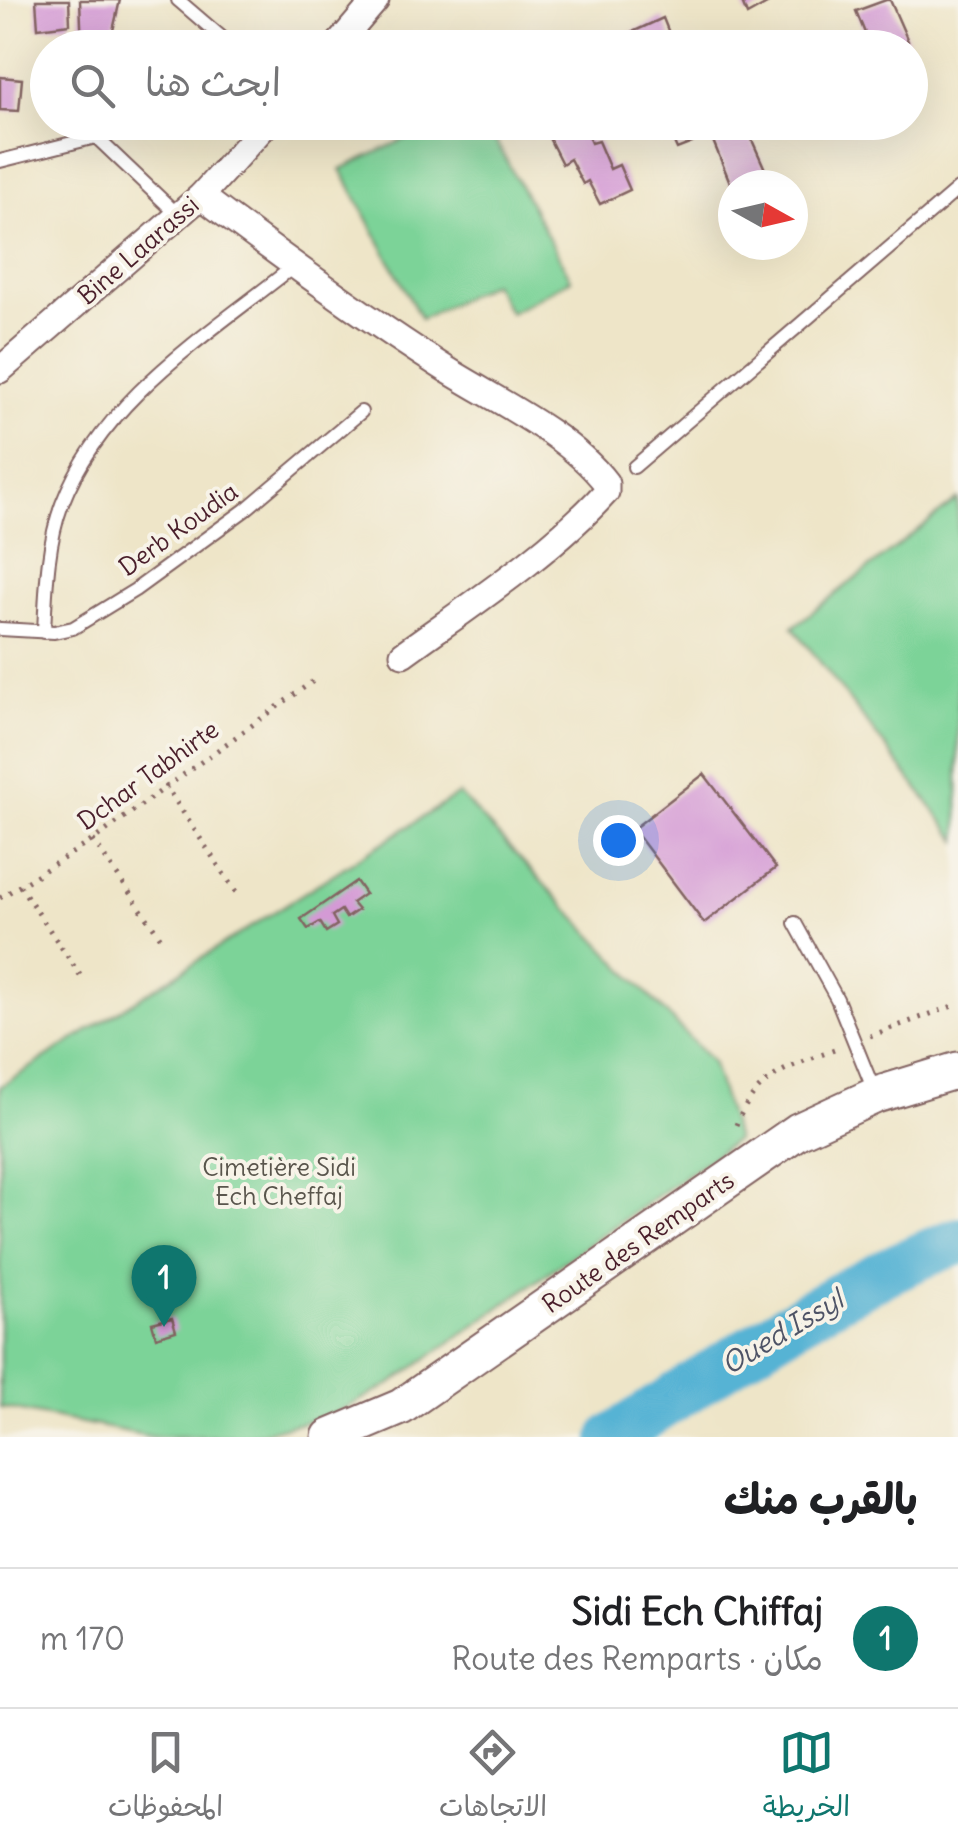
<!DOCTYPE html>
<html lang="ar">
<meta charset="utf-8">
<style>
:root{--surface:#fff;--page:#f6f6f6;--text:#202124;--muted:#757577;--line:#e0e0e0;--accent:#0f766e}
body{margin:0;font-family:Delius,"Playpen Sans Arabic",sans-serif;background:var(--page);color:var(--text);direction:rtl}
.compass{position:absolute;left:718px;top:170px;width:90px;height:90px;border-radius:50%;background:var(--surface);box-shadow:0 10px 40px #0002;rotate:98deg}
.you{position:absolute;left:618px;top:840px;width:35px;height:35px;margin:-25px;border:8px solid #fff;border-radius:50%;background:#1a73e8;box-shadow:0 0 0 15px #1a73e833}
.badge{display:grid;place-items:center;width:65px;height:65px;border-radius:50%;background:var(--accent);color:#fff;font-size:32px;font-weight:700}
.pin{position:absolute;translate:-50% -82px;filter:drop-shadow(0 2px 5px #0008)}
.pin::after{content:'';position:absolute;top:52px;width:35px;height:30px;background:inherit;clip-path:polygon(0 0,100% 0,50% 100%)}
.list{margin:0;padding:0;list-style:none}
h2{display:flex;justify-content:space-between;align-items:center;height:130px;margin:0;padding:0 40px;font-size:42px}
h2 small{font-size:32px;font-weight:400;color:var(--muted)}
.list li{display:grid;grid-template-columns:65px 1fr auto;gap:30px;align-items:center;box-sizing:border-box;height:140px;padding:0 40px;border-top:2px solid var(--line)}
.list b{display:block;font-size:38px;white-space:nowrap}
.list p{margin:0;font-size:32px;white-space:nowrap;color:var(--muted)}
.list em{font-size:32px;font-style:normal;color:var(--muted)}
.icon{flex:none;width:55px;height:55px;fill:none;stroke:currentColor;stroke-width:2;stroke-linecap:round;stroke-linejoin:round}
.map{position:relative;flex:none;width:958px;height:1437px;overflow:hidden;direction:ltr}
.search{position:absolute;background:var(--surface);box-shadow:0 10px 40px #0002;left:30px;right:30px;top:30px;height:110px;display:flex;align-items:center;gap:25px;box-sizing:border-box;padding:0 35px;border-radius:55px;color:var(--muted);font-size:38px}
.sheet{height:270px;background:var(--surface)}
nav{display:flex;justify-content:space-around;align-items:center;box-sizing:border-box;height:140px;border-top:2px solid var(--line);background:var(--surface);font-size:28px;color:var(--muted)}
nav a{display:grid;justify-items:center;gap:5px}
nav .on{color:var(--accent)}
.map>svg:first-child{display:block}
</style>
<div class="map">
<svg width="958" height="1437" viewBox="0 0 958 1437">
<rect width="100%" height="100%" fill="#f7f3e8"/>
<filter id="ink" filterUnits="userSpaceOnUse"><feTurbulence type="fractalNoise" baseFrequency=".01" numOctaves="2"/><feDisplacementMap in="SourceGraphic" scale="20" xChannelSelector="R" yChannelSelector="G"/><feConvolveMatrix kernelMatrix="1 2 1 2 8 2 1 2 1" color-interpolation-filters="sRGB"/></filter>
<filter id="wash" filterUnits="userSpaceOnUse"><feTurbulence type="fractalNoise" baseFrequency=".0048" numOctaves="4" result="noise"/><feDisplacementMap in="SourceGraphic" scale="40" xChannelSelector="R" yChannelSelector="G"/><feGaussianBlur stdDeviation="2.25" result="paint"/><feColorMatrix in="noise" values="0 0 0 0 0 0 0 0 0 0 0 0 0 0 0 0 0 1.4 0 .05"/><feComposite in="paint" operator="in"/></filter>
<g filter="url(#wash)">
<rect width="100%" height="100%" fill="#eee5c8"/>
<g fill="#7bd398" stroke="#627962" stroke-width="2.5">
<polygon points="441,122 486,123 571,279 510,313 492,283 421,319 341,169"/>
<polygon points="958,499 958,841 793,627"/>
<polygon points="459,794 712,1062 736,1140 391,1384 332,1415 248,1436 154,1437 0,1407 0,1087"/>
</g>
<g fill="none" stroke-linecap="round" stroke-linejoin="round">
<path stroke="#56b3d4" stroke-width="48" d="M613 1437C724 1367 834 1287 958 1241"/>
</g>
<g id="blocks">
<g fill="#d49ad5">
<polygon points="36,0 69,0 70,24 38,28"/>
<polygon points="80,0 120,0 109,48 82,48"/>
<polygon points="741,0 774,0 747,15"/>
<polygon points="886,0 890,0 908,41 890,48 871,48 856,11"/>
<polygon points="663,18 675,48 631,48 626,35"/>
<polygon points="0,77 22,79 19,111 0,110"/>
<polygon points="532,122 582,122 591,143 598,141 610,169 619,165 630,190 600,204 588,181 583,184 570,159 562,164 547,134 542,136"/>
<polygon points="665,122 683,122 692,143 677,149"/>
<polygon points="715,122 744,122 772,185 731,185 707,126"/>
<polygon points="704,774 776,868 704,923 633,829"/>
<polygon points="356,881 365,894 352,903 358,910 346,918 341,910 332,916 337,925 326,932 320,922 308,929 301,919"/>
<polygon points="172,1318 176,1331 156,1337 152,1323"/>
</g>
</g>
</g>
<g filter="url(#ink)">
<use href="#blocks" fill-opacity="0" stroke="#836462" stroke-width="2.5"/>
<g fill="none" stroke-linecap="round" stroke-linejoin="round">
<g stroke="#836462" stroke-width="16">
<g id="service">
<polyline points="178,0 234,48"/>
<polyline points="0,161 96,137 179,216"/>
<polyline points="634,467 958,189"/>
<polyline points="0,629 54,632 73,628 135,590 245,510 361,412"/>
<path d="M44 632C46 590 47 544 62 504 102 399 209 334 294 266"/>
<polyline points="795,923 837,999 875,1093"/>
</g>
</g>
<g stroke="#836462" stroke-width="29">
<g id="minor">
<polyline points="335,48 376,0"/>
<path d="M201 196C278 254 357 312 438 364 492 399 567 432 606 483V492C551 553 469 606 403 654"/>
<polyline points="0,370 201,196 268,122"/>
</g>
</g>
<g stroke="#836462" stroke-width="39">
<polyline id="secondary" points="330,1437 401,1407 798,1131 876,1095 958,1070"/>
</g>
<g stroke="#836462" stroke-width="5" stroke-dasharray="2.5 8" stroke-linecap="butt">
<polyline points="165,785 237,894"/>
<polyline points="93,840 161,938"/>
<polyline points="20,886 80,975"/>
<polyline points="0,898 93,840 316,679"/>
<polyline points="870,1036 958,1004"/>
<path d="M736 1125C757 1074 789 1067 837 1049"/>
</g>
<use href="#service" stroke="#fff" stroke-width="12"/>
<use href="#minor" stroke="#fff" stroke-width="25"/>
<use href="#secondary" stroke="#fff" stroke-width="35"/>
</g>
</g>
<g text-anchor="middle" stroke-width="8" stroke-linejoin="round" paint-order="stroke">
<g font-size="25" fill="#4a1f2b" stroke="#f7f3e8">
<text transform="translate(138 250) rotate(-41)" y="9">Bine Laarassi</text>
<text transform="translate(178 529) rotate(-36)" y="9">Derb Koudia</text>
<text transform="translate(148 775) rotate(-36)" y="9">Dchar Tabhirte</text>
<text transform="translate(638 1242) rotate(-35)" y="9">Route des Remparts</text>
</g>
<g font-size="25" fill="#59554c" stroke="#f7f3e8">
<text x="279" y="1176">Cimetière Sidi<tspan x="279" dy="29">Ech Cheffaj</tspan></text>
</g>
<g font-size="28" font-style="italic" fill="#4e5366" stroke="#f7f3e8">
<text transform="translate(782 1332) rotate(-31)" y="10">Oued Issyl</text>
</g>
</g>
</svg>
<svg class="compass" viewBox="-18 -18 36 36"><path d="M0-13l5 13h-10z" fill="#e53935"/><path d="M0 13l5-13h-10z" fill="#757577"/></svg>
<div class="you"></div>
<div class="pin badge" style="left:164px;top:1327px">1</div>
<div class="search"><svg class="icon" aria-label="search" viewBox="0 0 24 24"><circle cx="10" cy="10" r="6"/><path d="M15 15l6 6"/></svg>ابحث هنا</div>
</div>
<section class="sheet">
<h2>بالقرب منك<small></small></h2>
<ul class="list">
<li><span class="badge">1</span><div><b>Sidi Ech Chiffaj</b><p>مكان · Route des Remparts</p></div><em>170 m</em></li>
</ul>
</section>
<nav>
<a class="on"><svg class="icon" aria-label="map" viewBox="0 0 24 24"><path d="M3 6l6-2 6 2 6-2v14l-6 2-6-2-6 2zM9 4v14M15 6v14"/></svg>الخريطة</a>
<a><svg class="icon" aria-label="directions" viewBox="0 0 24 24"><path d="M12 3l9 9-9 9-9-9zM9 14v-3h6M13 9l2 2-2 2"/></svg>الاتجاهات</a>
<a><svg class="icon" aria-label="saved" viewBox="0 0 24 24"><path d="M7 4h10v16l-5-4-5 4z"/></svg>المحفوظات</a>
</nav>
